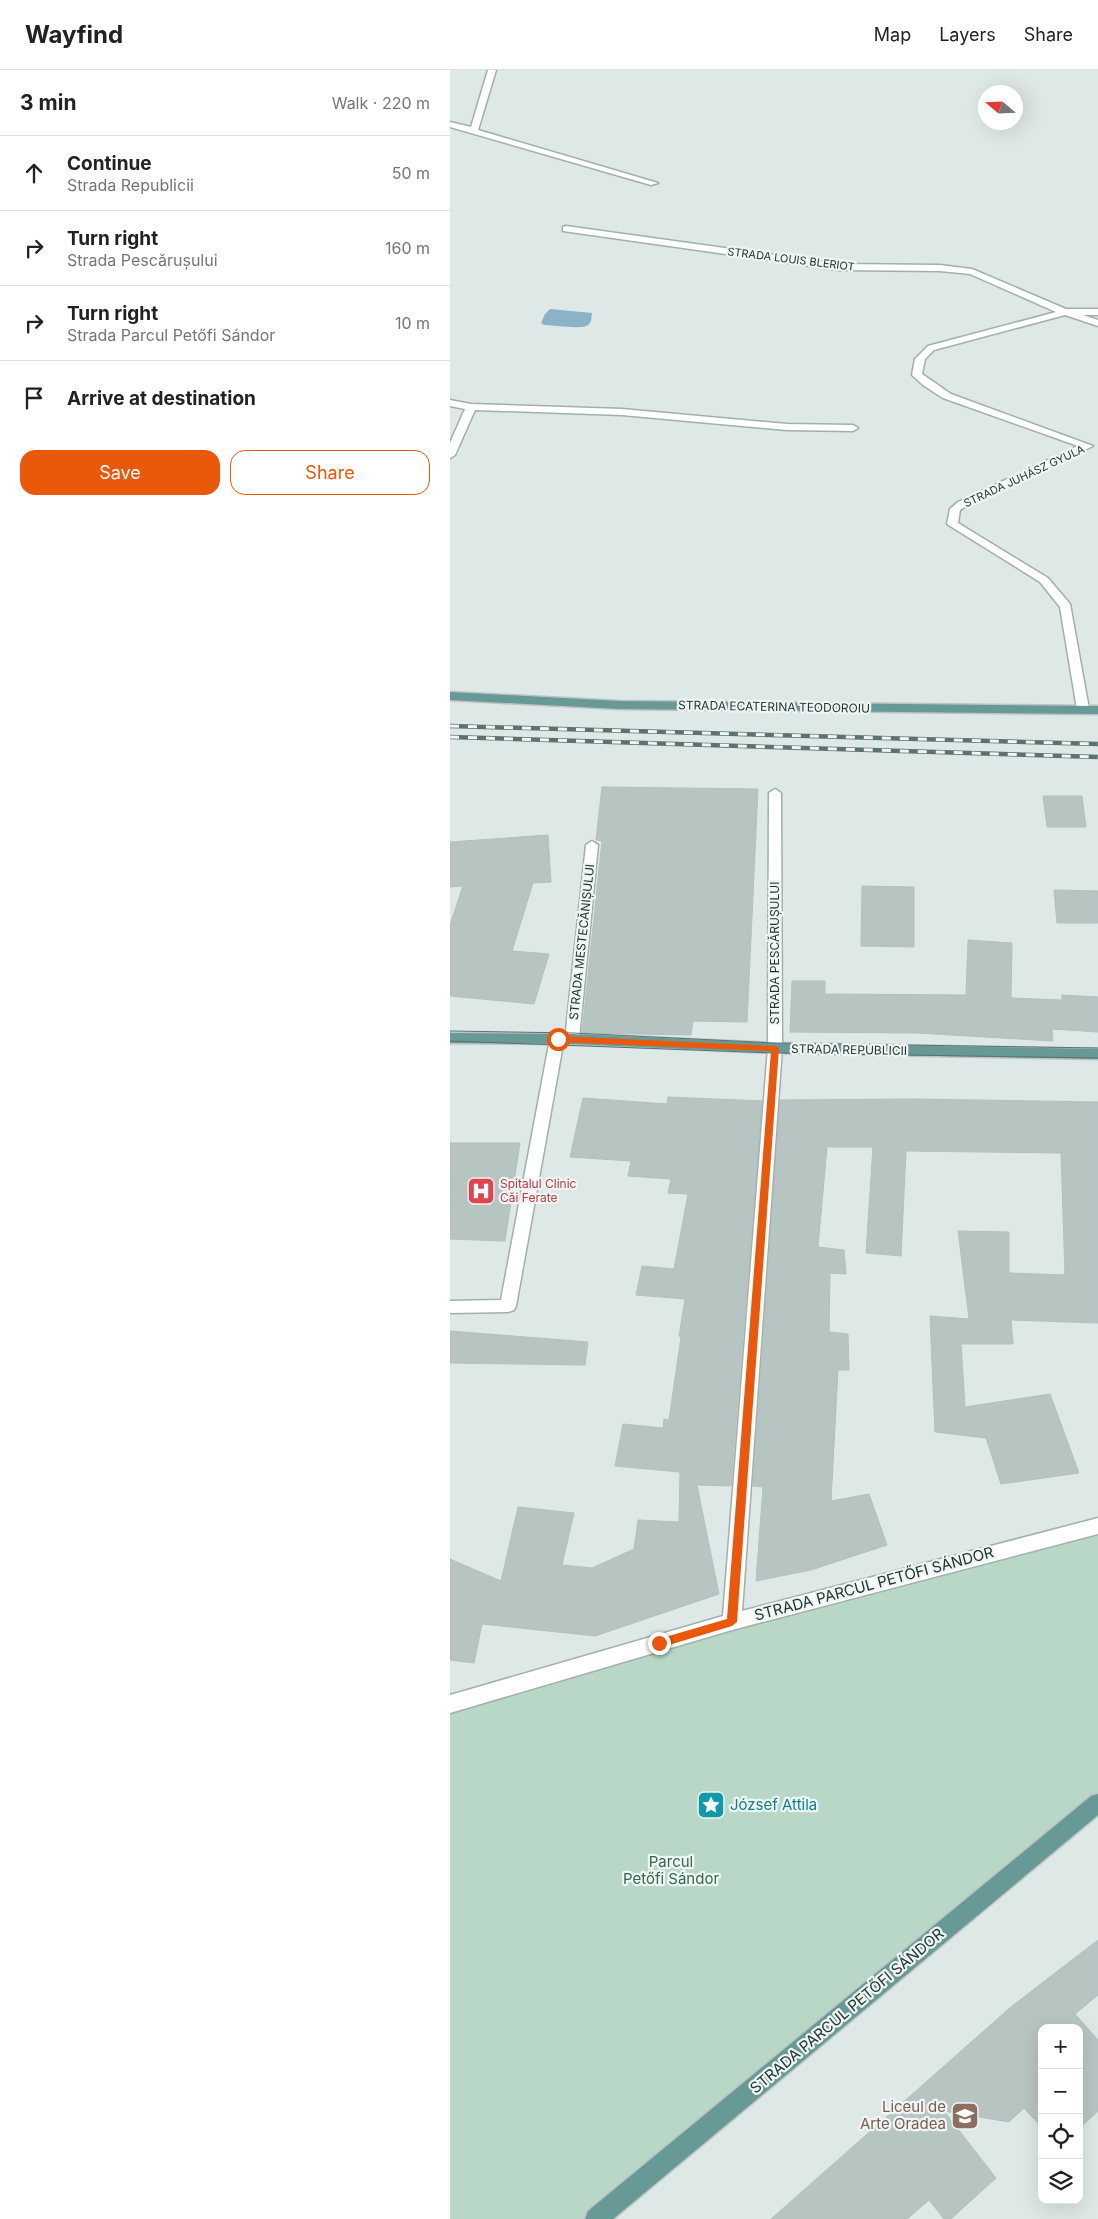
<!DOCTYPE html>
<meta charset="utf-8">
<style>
:root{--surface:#fff;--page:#f2f2f2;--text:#222;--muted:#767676;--line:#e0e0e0;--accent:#ea580c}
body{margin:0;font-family:Inter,sans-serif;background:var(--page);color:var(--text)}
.controls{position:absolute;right:15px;bottom:15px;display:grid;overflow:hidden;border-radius:10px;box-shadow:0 5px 20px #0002}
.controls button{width:45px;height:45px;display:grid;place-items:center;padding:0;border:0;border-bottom:1px solid var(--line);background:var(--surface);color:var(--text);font:25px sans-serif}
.compass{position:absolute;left:528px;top:15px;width:45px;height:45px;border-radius:50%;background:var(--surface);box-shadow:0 5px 20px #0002;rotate:289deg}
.stop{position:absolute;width:15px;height:15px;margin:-11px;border:4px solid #ea580c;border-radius:50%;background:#fff}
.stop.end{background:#ea580c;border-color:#fff;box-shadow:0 1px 5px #0008}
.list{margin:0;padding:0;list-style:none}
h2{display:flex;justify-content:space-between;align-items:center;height:65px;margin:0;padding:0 20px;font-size:21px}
h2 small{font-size:16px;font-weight:400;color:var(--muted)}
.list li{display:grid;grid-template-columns:32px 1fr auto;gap:15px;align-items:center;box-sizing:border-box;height:75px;padding:0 20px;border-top:1px solid var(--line)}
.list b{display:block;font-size:19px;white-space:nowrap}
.list p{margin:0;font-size:16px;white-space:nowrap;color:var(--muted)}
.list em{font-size:16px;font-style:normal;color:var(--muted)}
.actions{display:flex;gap:10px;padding:15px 20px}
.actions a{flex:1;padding:11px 0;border:1px solid var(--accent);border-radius:15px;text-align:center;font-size:18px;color:var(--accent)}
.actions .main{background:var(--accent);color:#fff}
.icon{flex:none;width:28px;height:28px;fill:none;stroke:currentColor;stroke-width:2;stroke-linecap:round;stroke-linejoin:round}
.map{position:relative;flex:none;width:648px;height:2149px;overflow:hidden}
header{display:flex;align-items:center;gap:30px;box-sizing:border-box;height:70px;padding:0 25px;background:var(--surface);border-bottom:1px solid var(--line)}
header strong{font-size:24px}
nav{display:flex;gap:28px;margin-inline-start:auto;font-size:18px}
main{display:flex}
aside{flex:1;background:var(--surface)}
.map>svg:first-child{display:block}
</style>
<header>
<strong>Wayfind</strong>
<nav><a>Map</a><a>Layers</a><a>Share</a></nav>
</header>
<main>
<aside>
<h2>3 min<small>Walk · 220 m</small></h2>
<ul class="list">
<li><svg class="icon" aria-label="ahead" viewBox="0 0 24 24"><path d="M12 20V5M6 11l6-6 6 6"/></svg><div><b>Continue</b><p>Strada Republicii</p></div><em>50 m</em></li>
<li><svg class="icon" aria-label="right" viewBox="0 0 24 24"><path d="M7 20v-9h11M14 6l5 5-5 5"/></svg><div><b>Turn right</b><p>Strada Pescărușului</p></div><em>160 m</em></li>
<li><svg class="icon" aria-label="right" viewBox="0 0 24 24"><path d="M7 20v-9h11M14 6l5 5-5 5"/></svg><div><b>Turn right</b><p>Strada Parcul Petőfi Sándor</p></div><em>10 m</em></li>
<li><svg class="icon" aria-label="arrive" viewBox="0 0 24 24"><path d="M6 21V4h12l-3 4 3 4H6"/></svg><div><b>Arrive at destination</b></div></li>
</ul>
<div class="actions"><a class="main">Save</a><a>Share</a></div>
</aside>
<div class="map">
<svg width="648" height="2149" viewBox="0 0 648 2149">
<rect width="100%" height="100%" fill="#dee8e6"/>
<polygon fill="#b9d7c7" points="648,1453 648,1734 145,2149 0,2149 0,1637"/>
<path fill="#8bb3c8" d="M100 239 142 243C141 248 142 252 138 255 132 260 104 255 94 255L91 253 95 244Z"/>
<g fill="#b7c5c2" stroke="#b2c1bd">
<polygon points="152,717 308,719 297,952 243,951 241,965 132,963 152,771 146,770"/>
<polygon points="593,726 632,726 636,757 597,757"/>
<polygon points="98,765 101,812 83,813 62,881 99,884 84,934 0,926 0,855 13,816 0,817 0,772"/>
<polygon points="412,816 464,817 464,877 411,876"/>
<polygon points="604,820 648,821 648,853 607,853"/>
<polygon points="518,870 562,873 561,928 612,930 612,925 648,927 648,962 602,959 603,971 467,963 340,962 342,911 375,911 375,924 516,925"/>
<polygon points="218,1027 312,1031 281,1416 247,1415 269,1524 145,1566 32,1554 24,1593 0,1590 0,1489 51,1511 68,1437 124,1443 112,1495 142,1498 184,1479 188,1450 229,1452 230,1402 165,1396 173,1354 213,1358 214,1349 219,1350 231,1267 229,1266 235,1229 186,1225 192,1196 224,1199 238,1124 218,1123 221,1109 178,1106 181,1091 120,1087 133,1028 217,1034"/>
<polygon points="465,1029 648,1032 648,1253 561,1250 563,1274 511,1274 515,1337 600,1324 629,1403 551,1414 536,1368 485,1362 480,1246 519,1249 508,1161 559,1162 559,1203 615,1205 611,1083 456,1081 451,1186 416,1183 423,1077 377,1077 368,1177 394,1180 396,1204 380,1203 379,1262 398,1264 399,1300 388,1300 381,1431 419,1424 437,1475 361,1500 306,1511 313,1417 303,1416 330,1030"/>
<polygon points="0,1073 70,1073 55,1171 0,1169"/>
<polygon points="0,1261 138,1272 135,1295 0,1293"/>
<polygon points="648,1870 648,1925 625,1944 648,1970 648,2041 630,2058 629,1958 592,1958 592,2058 574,2038 559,2052 494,2041 546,2108 501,2149 494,2149 479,2130 457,2149 321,2149 562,1936"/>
</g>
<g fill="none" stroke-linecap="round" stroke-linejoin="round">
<g stroke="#a2afad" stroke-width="3">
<g id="minor">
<polygon points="38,0 46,0 28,60 208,113 201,115 0,57 0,52 21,57"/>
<polygon points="116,156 389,194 490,195 522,199 616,239 648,239 648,245 633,245 648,250 648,256 615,245 484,280 475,289 472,304 501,324 643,376 516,436 510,440 508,453 598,508 620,534 639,639 637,642 629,642 627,639 610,537 590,512 497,454 500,439 508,432 628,376 493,328 473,315 462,305 465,289 478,276 606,242 520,204 490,201 389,200 113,161 113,157"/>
<polygon points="0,330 21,334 172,339 337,354 403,355 408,358 403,361 337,360 172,345 25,340 5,385 0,388 0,373 15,339 0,336"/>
<polygon points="325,719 331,723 332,978 292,1541 648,1448 648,1464 282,1560 0,1643 0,1625 273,1546 318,978 319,723"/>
<polygon points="142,771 148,775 129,969 127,973 117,973 115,969 136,775"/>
<polygon points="107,964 112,965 114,969 66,1236 64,1240 58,1242 0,1243 0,1231 51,1230 100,969 102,965"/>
</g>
</g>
<g stroke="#bcc3c2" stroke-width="3">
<g id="major">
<polygon points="0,622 169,631 648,636 648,644 169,639 0,630"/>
<polygon points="0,963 122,964 325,973 648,979 648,989 325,983 122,974 0,973"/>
<polygon points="648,1724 648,1745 163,2149 135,2149 138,2141 641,1726"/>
</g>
</g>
<use href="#minor" fill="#fff" fill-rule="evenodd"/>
<use href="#major" fill="#679996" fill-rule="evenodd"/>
<g stroke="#5b7270" stroke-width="1">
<polyline points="0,961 123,963 325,973 648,978"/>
<polyline points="0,971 324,983 648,988"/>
</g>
<g stroke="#5b7270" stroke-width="4.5">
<g id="rail">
<polyline points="0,656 648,674"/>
<polyline points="0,667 648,687"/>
</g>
</g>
<use href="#rail" stroke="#eef5f3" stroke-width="3" stroke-dasharray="9" stroke-linecap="butt"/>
</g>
<polygon fill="#ea580c" points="108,966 325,976 329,978 287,1552 282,1556 209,1578 205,1576 205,1570 277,1549 321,981 108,972 104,969"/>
<defs>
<g id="hospital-square" transform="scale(1.4375)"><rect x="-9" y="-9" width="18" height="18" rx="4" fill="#e0444e" stroke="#eef5f3"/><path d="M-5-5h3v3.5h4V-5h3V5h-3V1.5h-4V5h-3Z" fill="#fff"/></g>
<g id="sight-square" transform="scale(1.4375)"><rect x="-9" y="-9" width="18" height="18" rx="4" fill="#0f9aa8" stroke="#eef5f3"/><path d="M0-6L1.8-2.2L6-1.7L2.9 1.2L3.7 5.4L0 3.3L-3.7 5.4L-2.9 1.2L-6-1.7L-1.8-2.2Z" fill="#fff"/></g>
<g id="school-square" transform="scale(1.4375)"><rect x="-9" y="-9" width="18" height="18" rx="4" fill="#8d6e63" stroke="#eef5f3"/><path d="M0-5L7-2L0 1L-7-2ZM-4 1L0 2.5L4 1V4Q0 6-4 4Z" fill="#fff"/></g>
</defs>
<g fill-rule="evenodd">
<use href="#hospital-square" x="31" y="1121"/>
<use href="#sight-square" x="261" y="1735"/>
<use href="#school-square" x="515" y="2046"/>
</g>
<g text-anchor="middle" stroke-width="4.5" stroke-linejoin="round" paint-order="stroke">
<g font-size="11" fill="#213634" stroke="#eef5f3">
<text transform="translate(341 189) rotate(7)" y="4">STRADA LOUIS BLERIOT</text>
<text transform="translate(574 406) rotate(-25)" y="4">STRADA JUHÁSZ GYULA</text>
</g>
<g font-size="12" fill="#213634" stroke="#eef5f3">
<text transform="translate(324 637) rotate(1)" y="4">STRADA ECATERINA TEODOROIU</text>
<text transform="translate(132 872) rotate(-84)" y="4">STRADA MESTECĂNIȘULUI</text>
<text transform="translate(325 883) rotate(-90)" y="4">STRADA PESCĂRUȘULUI</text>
<text transform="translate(399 980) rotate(1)" y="4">STRADA REPUBLICII</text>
</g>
<g font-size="12" fill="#be3a42" stroke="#eef5f3" text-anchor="start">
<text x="50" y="1118">Spitalul Clinic<tspan x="50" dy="14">Căi Ferate</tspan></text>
</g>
<g font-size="15" fill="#213634" stroke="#eef5f3">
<text transform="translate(424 1514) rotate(-15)" y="5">STRADA PARCUL PETŐFI SÁNDOR</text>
<text transform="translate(397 1941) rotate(-40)" y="5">STRADA PARCUL PETŐFI SÁNDOR</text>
</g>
<g font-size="15" fill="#0d838f" stroke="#eef5f3" text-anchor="start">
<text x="280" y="1740">József Attila</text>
</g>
<g font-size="15" fill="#306850" stroke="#eef5f3">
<text x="221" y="1797">Parcul<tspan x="221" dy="17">Petőfi Sándor</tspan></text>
</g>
<g font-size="15" fill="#785e54" stroke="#eef5f3" text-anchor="end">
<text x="496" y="2042">Liceul de<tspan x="496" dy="17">Arte Oradea</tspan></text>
</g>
</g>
</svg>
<div class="controls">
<button>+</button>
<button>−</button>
<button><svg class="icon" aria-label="locate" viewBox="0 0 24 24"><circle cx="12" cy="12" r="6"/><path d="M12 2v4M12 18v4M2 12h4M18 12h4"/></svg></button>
<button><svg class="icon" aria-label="layers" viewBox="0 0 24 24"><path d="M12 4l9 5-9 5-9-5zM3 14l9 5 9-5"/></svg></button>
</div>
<svg class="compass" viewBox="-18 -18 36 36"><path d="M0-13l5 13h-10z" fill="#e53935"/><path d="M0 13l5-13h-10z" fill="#767676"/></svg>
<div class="stop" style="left:108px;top:969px"></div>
<div class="stop end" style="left:209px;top:1573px"></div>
</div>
</main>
